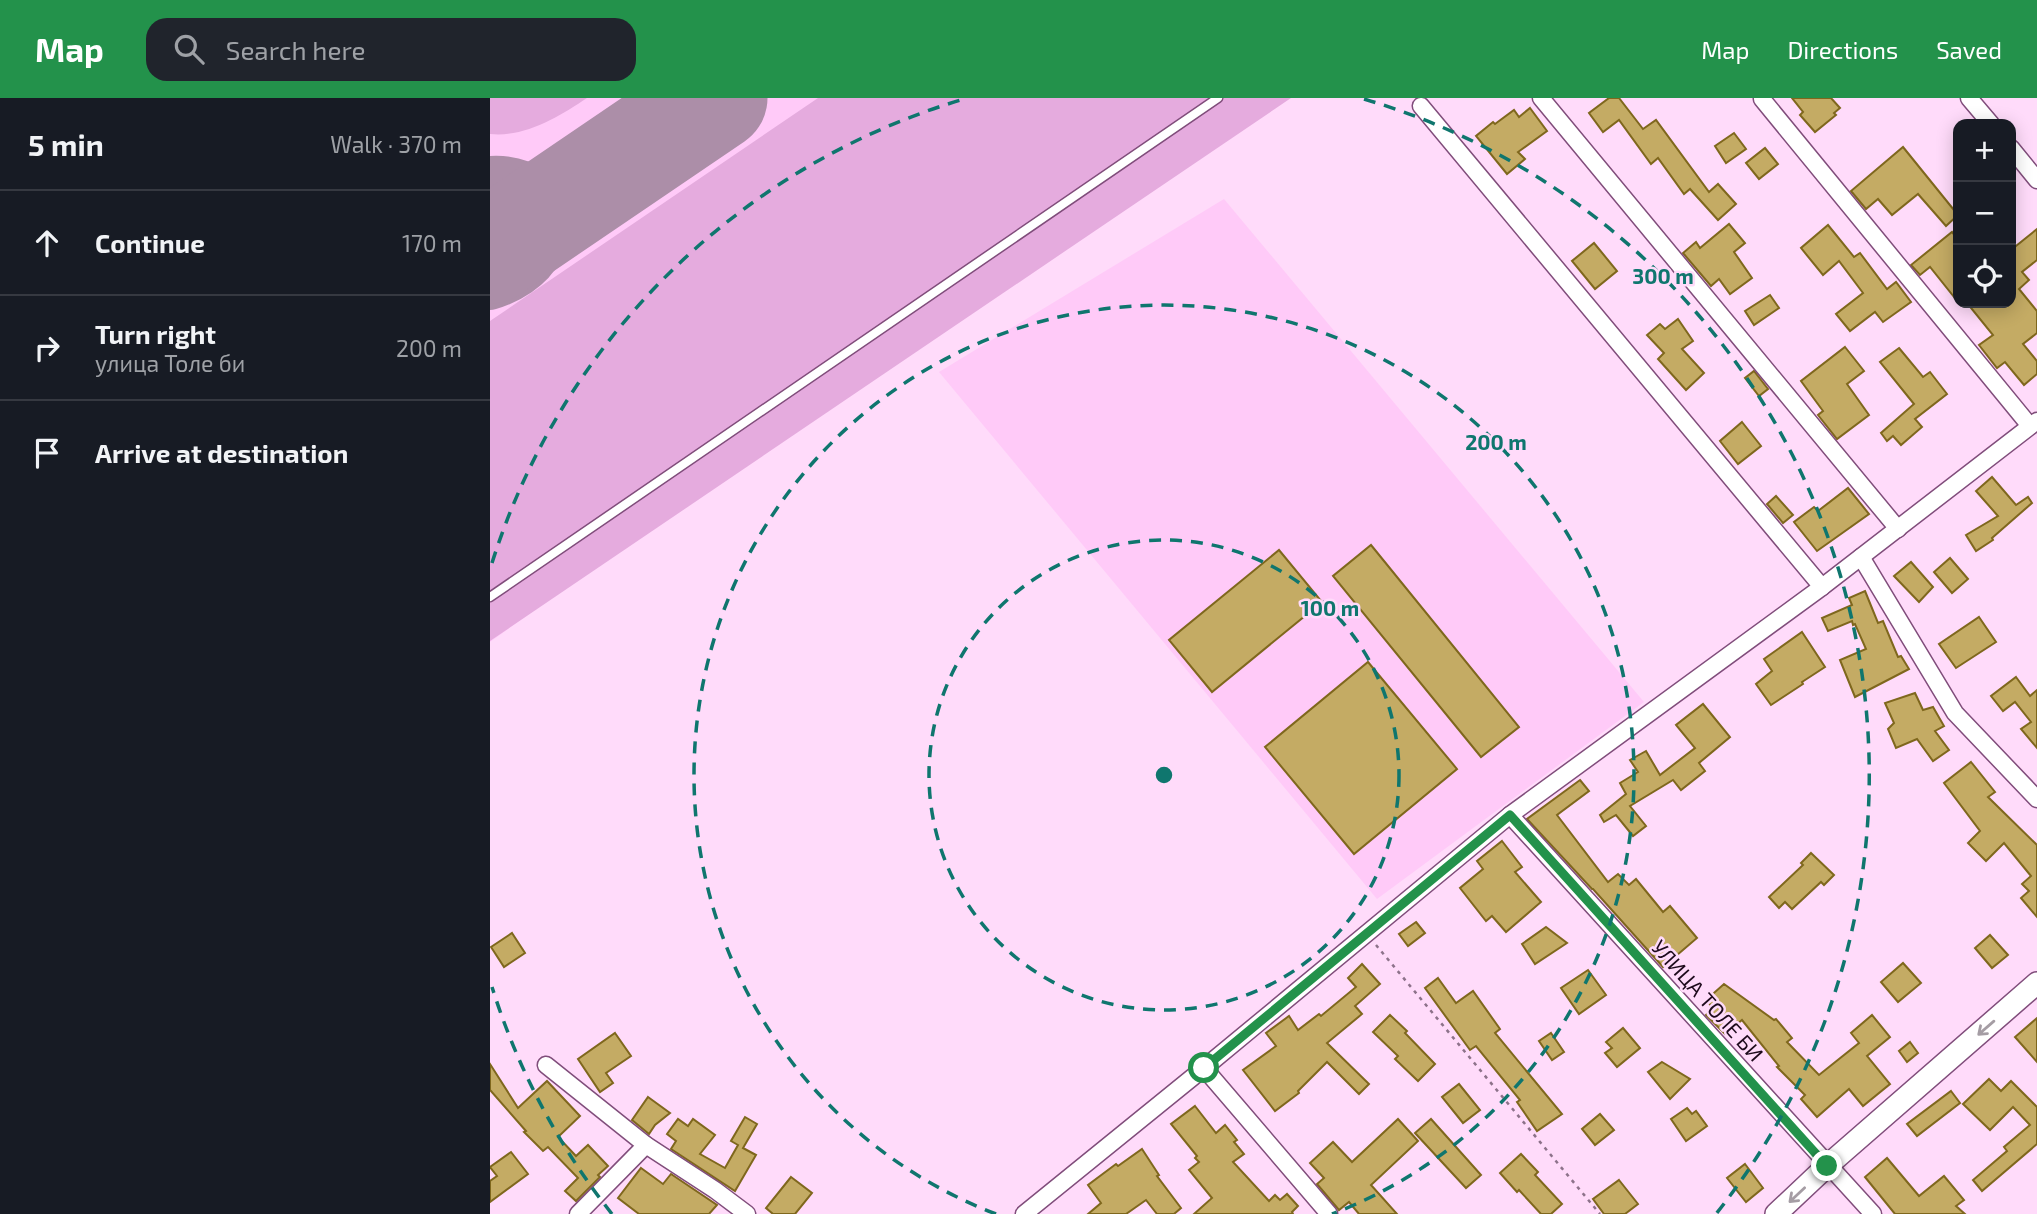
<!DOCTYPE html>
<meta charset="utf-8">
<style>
:root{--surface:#171b24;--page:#20242c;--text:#f1f3f6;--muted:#9ea1a6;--line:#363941;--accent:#23924b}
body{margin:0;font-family:"Exo 2",sans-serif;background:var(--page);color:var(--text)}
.controls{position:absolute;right:21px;top:21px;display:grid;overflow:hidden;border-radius:14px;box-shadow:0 4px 18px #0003}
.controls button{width:63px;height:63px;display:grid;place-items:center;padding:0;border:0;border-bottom:2px solid var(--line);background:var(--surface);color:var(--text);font:35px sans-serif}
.stop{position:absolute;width:21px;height:21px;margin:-16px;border:5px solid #23924b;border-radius:50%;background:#fff}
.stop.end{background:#23924b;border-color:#fff;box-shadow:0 2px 7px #0008}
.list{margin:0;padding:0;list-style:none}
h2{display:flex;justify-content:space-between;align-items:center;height:91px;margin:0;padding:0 28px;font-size:30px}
h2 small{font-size:23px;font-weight:400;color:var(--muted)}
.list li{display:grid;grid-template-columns:46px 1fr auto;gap:21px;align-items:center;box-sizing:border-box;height:105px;padding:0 28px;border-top:2px solid var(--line)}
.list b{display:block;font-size:26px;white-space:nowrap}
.list p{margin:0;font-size:23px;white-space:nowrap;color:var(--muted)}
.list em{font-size:23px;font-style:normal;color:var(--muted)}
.icon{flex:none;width:38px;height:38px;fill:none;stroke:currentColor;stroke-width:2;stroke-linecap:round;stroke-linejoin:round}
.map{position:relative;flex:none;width:1547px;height:1116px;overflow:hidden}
header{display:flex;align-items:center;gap:42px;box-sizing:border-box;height:98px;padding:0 35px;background:var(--accent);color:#fff}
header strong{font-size:33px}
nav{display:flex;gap:38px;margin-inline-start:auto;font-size:24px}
.search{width:490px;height:63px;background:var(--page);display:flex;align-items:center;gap:18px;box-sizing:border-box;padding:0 24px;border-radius:21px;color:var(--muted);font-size:26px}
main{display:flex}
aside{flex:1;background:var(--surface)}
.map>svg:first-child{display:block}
</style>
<header>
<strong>Map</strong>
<div class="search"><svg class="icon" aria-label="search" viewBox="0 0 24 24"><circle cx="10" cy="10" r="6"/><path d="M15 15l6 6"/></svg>Search here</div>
<nav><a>Map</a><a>Directions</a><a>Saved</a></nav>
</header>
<main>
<aside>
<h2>5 min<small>Walk · 370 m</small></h2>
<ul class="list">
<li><svg class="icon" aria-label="ahead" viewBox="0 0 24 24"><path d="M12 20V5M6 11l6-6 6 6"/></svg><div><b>Continue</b></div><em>170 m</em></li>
<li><svg class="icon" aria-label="right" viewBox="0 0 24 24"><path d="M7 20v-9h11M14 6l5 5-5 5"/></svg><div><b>Turn right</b><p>улица Толе би</p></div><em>200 m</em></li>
<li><svg class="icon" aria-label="arrive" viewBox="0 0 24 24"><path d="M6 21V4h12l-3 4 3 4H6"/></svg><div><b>Arrive at destination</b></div></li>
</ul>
</aside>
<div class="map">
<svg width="1547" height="1116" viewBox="0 0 1547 1116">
<rect width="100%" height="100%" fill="#ffdbfa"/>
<g fill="#ffcaf8">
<polygon points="0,0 796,0 211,393 0,544"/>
<polygon points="734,101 1154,604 887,801 449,274"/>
</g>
<g fill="#e5abde">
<path d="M0 0H97C70 18 34 40 0 36Z"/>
<polygon points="328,0 801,0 0,543 0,223"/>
</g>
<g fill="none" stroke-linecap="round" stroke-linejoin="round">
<g stroke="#ac8ea8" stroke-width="42">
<path d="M0 79C47 76 75 109 52 153 42 172 20 185 0 191"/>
<polyline points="0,123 31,120 59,113"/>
</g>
<polyline stroke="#ac8ea8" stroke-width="105" points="0,153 225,0"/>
</g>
<g fill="#c4ab64" stroke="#7f671d" stroke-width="2">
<polygon points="1119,0 1129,0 1153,31 1166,22 1219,94 1228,86 1246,106 1228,122 1200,91 1194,96 1168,60 1161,66 1129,22 1113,34 1099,15"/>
<polygon points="1302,0 1341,0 1350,10 1344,15 1346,17 1325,34 1310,17 1313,14"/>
<polygon points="1040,10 1057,33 1028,54 1035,61 1017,76 986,38 1003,24 1005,26 1024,12 1029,19"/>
<polygon points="1244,35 1256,51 1236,65 1225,48"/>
<polygon points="1413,49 1468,117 1456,128 1428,96 1402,117 1388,101 1376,111 1361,93"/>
<polygon points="1275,50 1288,66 1269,81 1256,65"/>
<polygon points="1239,126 1255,145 1244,154 1262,180 1240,196 1229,181 1221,188 1193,155 1206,144 1210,150"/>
<polygon points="1338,127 1364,159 1370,155 1397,191 1406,184 1421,204 1393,224 1385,214 1360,233 1346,216 1373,195 1349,163 1333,177 1311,150"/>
<polygon points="1547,131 1547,162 1532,174 1539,182 1529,191 1547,213 1547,235 1533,246 1547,263 1547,276 1534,287 1515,264 1507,270 1489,247 1503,237 1477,205 1521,205 1521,152"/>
<polygon points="1462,134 1468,141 1468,204 1440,169 1430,177 1421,167"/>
<polygon points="1104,145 1127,173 1105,191 1082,163"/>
<polygon points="1280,197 1289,210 1264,227 1255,213"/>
<polygon points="1188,221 1203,243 1192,251 1214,275 1196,292 1168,261 1174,255 1157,237 1170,226 1175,231"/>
<polygon points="1355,249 1374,273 1357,286 1379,317 1347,341 1328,317 1333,313 1311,283"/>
<polygon points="1409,250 1433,279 1440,274 1457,296 1425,321 1432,329 1411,347 1403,338 1397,343 1391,335 1424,306 1390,264"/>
<polygon points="1264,273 1278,291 1269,298 1255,280"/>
<polygon points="1252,324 1271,348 1248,366 1230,343"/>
<polygon points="1502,379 1526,407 1538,399 1542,405 1502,440 1503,442 1486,453 1476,437 1508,418 1486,393"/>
<polygon points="1358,390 1379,416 1327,453 1304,424 1324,409 1328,413"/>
<polygon points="1286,398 1303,417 1293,425 1277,406"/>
<polygon points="881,447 1029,629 991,659 843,478"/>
<polygon points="789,452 832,504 722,594 679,542"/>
<polygon points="1460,460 1478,481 1462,495 1444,474"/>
<polygon points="1421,464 1443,489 1429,504 1404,478"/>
<polygon points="1375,493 1388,525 1393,523 1408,559 1411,558 1419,571 1365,599 1350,562 1376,551 1365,526 1363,527 1362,523 1338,533 1332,520 1362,507 1359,500"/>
<polygon points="1489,519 1506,544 1466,570 1449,546"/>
<polygon points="1312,534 1335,569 1312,584 1313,586 1281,607 1266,586 1282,573 1274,561"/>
<polygon points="878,564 967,671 864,756 775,649"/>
<polygon points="1526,579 1540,598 1547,592 1547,650 1531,631 1541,624 1525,604 1513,613 1501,598"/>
<polygon points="1425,595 1433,612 1443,609 1454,628 1445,633 1459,652 1443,663 1427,641 1406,650 1398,631 1404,625 1395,605"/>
<polygon points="1213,606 1240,639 1209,665 1215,673 1191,692 1183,682 1140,708 1156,728 1143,738 1126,717 1114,724 1110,717 1136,696 1130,685 1148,674 1140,662 1156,653 1170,677 1205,650 1186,627"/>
<polygon points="1481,664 1505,694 1498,699 1547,747 1547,819 1531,800 1539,793 1532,786 1541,778 1514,745 1496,763 1478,745 1490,733 1454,685"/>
<polygon points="1090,682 1099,693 1067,717 1118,784 1128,776 1139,787 1146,781 1173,814 1180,808 1207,840 1173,869 1103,791 1102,791 1037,721"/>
<polygon points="1012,743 1032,769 1025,774 1051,804 1016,834 1002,818 996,823 970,790 993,771 987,763"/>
<polygon points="1321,755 1344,777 1334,787 1331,784 1302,811 1295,804 1289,810 1279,799 1313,767 1311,765"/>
<polygon points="926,824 935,835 918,848 909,836"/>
<polygon points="1056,829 1077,845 1045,866 1032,846"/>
<polygon points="22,835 35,855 14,869 1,849"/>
<polygon points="1500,837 1518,857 1502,870 1485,850"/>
<polygon points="1413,865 1431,885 1408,904 1391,884"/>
<polygon points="872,866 890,886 865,908 872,916 837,945 879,986 869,996 837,964 808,993 809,995 785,1013 753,972 786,948 776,935 799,918 808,932 829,916 831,918 866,889 858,880"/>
<polygon points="1098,872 1116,897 1089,916 1071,890"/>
<polygon points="948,880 966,905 983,893 1010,931 1005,935 1072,1016 1047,1033 1027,1004 1030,1002 986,948 980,952 935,890"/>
<polygon points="1234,886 1284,922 1286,921 1302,940 1297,944 1329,977 1369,945 1361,935 1382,917 1400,939 1377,958 1400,986 1373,1008 1359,991 1327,1019 1311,1001 1315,997 1287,969 1289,968 1252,922 1235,936 1216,917 1223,910 1216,902"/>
<polygon points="900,917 917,933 915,935 945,966 928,983 905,961 908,958 883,934"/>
<polygon points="1547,920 1547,964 1525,939"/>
<polygon points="1133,930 1150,950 1127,969 1115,955 1122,950 1116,944"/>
<polygon points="125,935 141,958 116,975 123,985 110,994 88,961"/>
<polygon points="1061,935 1074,954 1062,962 1049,943"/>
<polygon points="1420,944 1428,955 1417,964 1409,953"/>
<polygon points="1172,964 1200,981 1180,1001 1158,974"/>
<polygon points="0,966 28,1010 57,983 90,1018 68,1039 86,1058 98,1047 118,1068 108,1077 110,1079 86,1103 75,1093 88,1080 58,1049 53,1053 34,1034 36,1033 0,992"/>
<polygon points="1499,981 1511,993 1521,983 1547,1009 1547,1046 1492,1093 1483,1082 1517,1053 1514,1049 1540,1027 1523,1009 1500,1032 1473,1006"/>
<polygon points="969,986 990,1012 973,1025 952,999"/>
<polygon points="1461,993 1470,1005 1427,1038 1417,1026"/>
<polygon points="158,999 180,1015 165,1027 159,1036 142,1022"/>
<polygon points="705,1008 726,1035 735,1027 747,1042 744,1044 754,1056 743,1064 779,1103 785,1097 790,1102 797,1096 808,1108 802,1114 803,1116 704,1116 722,1100 699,1072 709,1064 705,1060 707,1058 681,1026"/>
<polygon points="1197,1010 1202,1016 1206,1013 1217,1028 1196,1043 1181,1021"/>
<polygon points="1110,1016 1124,1032 1105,1047 1092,1031"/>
<polygon points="255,1019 267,1026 253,1050 266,1057 245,1093 181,1051 186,1043 177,1036 188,1021 198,1028 203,1021 225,1037 210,1056 235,1070 248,1047 241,1043"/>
<polygon points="908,1021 928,1043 881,1087 907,1116 869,1116 859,1104 849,1112 827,1086 834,1080 820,1065 843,1044 862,1064"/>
<polygon points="941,1021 991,1077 976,1090 925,1035"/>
<polygon points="652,1051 669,1077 667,1078 691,1110 684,1116 667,1116 656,1102 636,1116 598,1116 611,1105 598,1087 626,1066 628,1068"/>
<polygon points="21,1054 38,1076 0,1104 0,1083 7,1078 0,1069"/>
<polygon points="1031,1056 1048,1074 1045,1077 1072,1106 1061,1116 1051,1116 1029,1092 1027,1094 1010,1075"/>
<polygon points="1397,1060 1429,1098 1454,1078 1474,1102 1466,1108 1475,1116 1405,1116 1375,1079"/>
<polygon points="1255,1066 1273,1090 1256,1104 1237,1080"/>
<polygon points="151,1070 173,1086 181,1076 227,1107 219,1116 149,1116 128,1100"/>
<polygon points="301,1079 322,1095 305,1116 283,1116 276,1110"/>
<polygon points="1129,1082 1148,1106 1135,1116 1114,1116 1103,1101"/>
</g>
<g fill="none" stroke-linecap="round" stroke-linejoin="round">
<g stroke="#804d7b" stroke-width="11">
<polyline id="lane" points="0,499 728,0"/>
</g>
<g stroke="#804d7b" stroke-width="19">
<g id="street">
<polyline points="1051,0 1408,431"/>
<polyline points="1479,0 1501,26"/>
<polyline points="1272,1 1540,328"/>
<polyline points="931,8 1332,489"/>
<polyline points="1521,50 1547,82"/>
<polyline points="1371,459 1465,615 1547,701"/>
<polyline points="1020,717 1383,1116"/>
<polyline points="56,967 156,1047 225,1092 257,1116"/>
<polyline points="714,970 839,1116"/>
<polyline points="88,1116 156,1047"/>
<polyline points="534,1116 714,970 1020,717 1332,489 1547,323"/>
</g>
</g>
<g stroke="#804d7b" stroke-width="24">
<polyline id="secondary" points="1286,1116 1337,1068 1547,885"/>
</g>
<polyline stroke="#8d728a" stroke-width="2.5" stroke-dasharray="3.5 5" stroke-linecap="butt" points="886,847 1110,1116"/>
<use href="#lane" stroke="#fff" stroke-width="8"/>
<use href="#street" stroke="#fff" stroke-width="16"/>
<use href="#secondary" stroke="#fff" stroke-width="21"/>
</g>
<defs><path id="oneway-shaft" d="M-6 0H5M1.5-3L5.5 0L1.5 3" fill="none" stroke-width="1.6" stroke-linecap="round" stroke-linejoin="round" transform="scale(1.75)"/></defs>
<g stroke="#a59da4">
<use href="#oneway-shaft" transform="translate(1496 930) rotate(139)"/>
<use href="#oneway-shaft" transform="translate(1307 1097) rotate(137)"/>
</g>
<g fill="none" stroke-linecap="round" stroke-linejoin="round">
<polyline stroke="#23924b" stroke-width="9" points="714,970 1020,717 1337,1068"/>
</g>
<g fill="none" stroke="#0f766e" stroke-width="3.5" stroke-dasharray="12 9">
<circle cx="674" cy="677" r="235"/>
<path d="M506 1116A470 470 0 1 1 842 1116"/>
<path d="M122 1116A705 705 0 0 1 2 889M2 465A705 705 0 0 1 474 1M874 1A705 705 0 0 1 1226 1116"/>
</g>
<g text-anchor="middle" stroke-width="5" stroke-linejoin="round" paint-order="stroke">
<g font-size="21" fill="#1e0a1c" stroke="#ffdbfa">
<text transform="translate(1217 903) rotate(48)" y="7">УЛИЦА ТОЛЕ БИ</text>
</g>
</g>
<circle cx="674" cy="677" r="10" fill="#0f766e" stroke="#ffdbfa" stroke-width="3.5"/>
<g font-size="21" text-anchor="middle" font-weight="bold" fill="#0f766e" stroke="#ffdbfa" stroke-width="5" stroke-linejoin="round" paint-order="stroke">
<text x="1173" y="186">300 m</text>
<text x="1006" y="352">200 m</text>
<text x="840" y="518">100 m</text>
</g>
</svg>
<div class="controls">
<button>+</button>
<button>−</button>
<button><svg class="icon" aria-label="locate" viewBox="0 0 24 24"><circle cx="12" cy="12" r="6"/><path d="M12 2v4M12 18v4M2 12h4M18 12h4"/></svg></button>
</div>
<div class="stop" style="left:714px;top:970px"></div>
<div class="stop end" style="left:1337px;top:1068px"></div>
</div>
</main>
